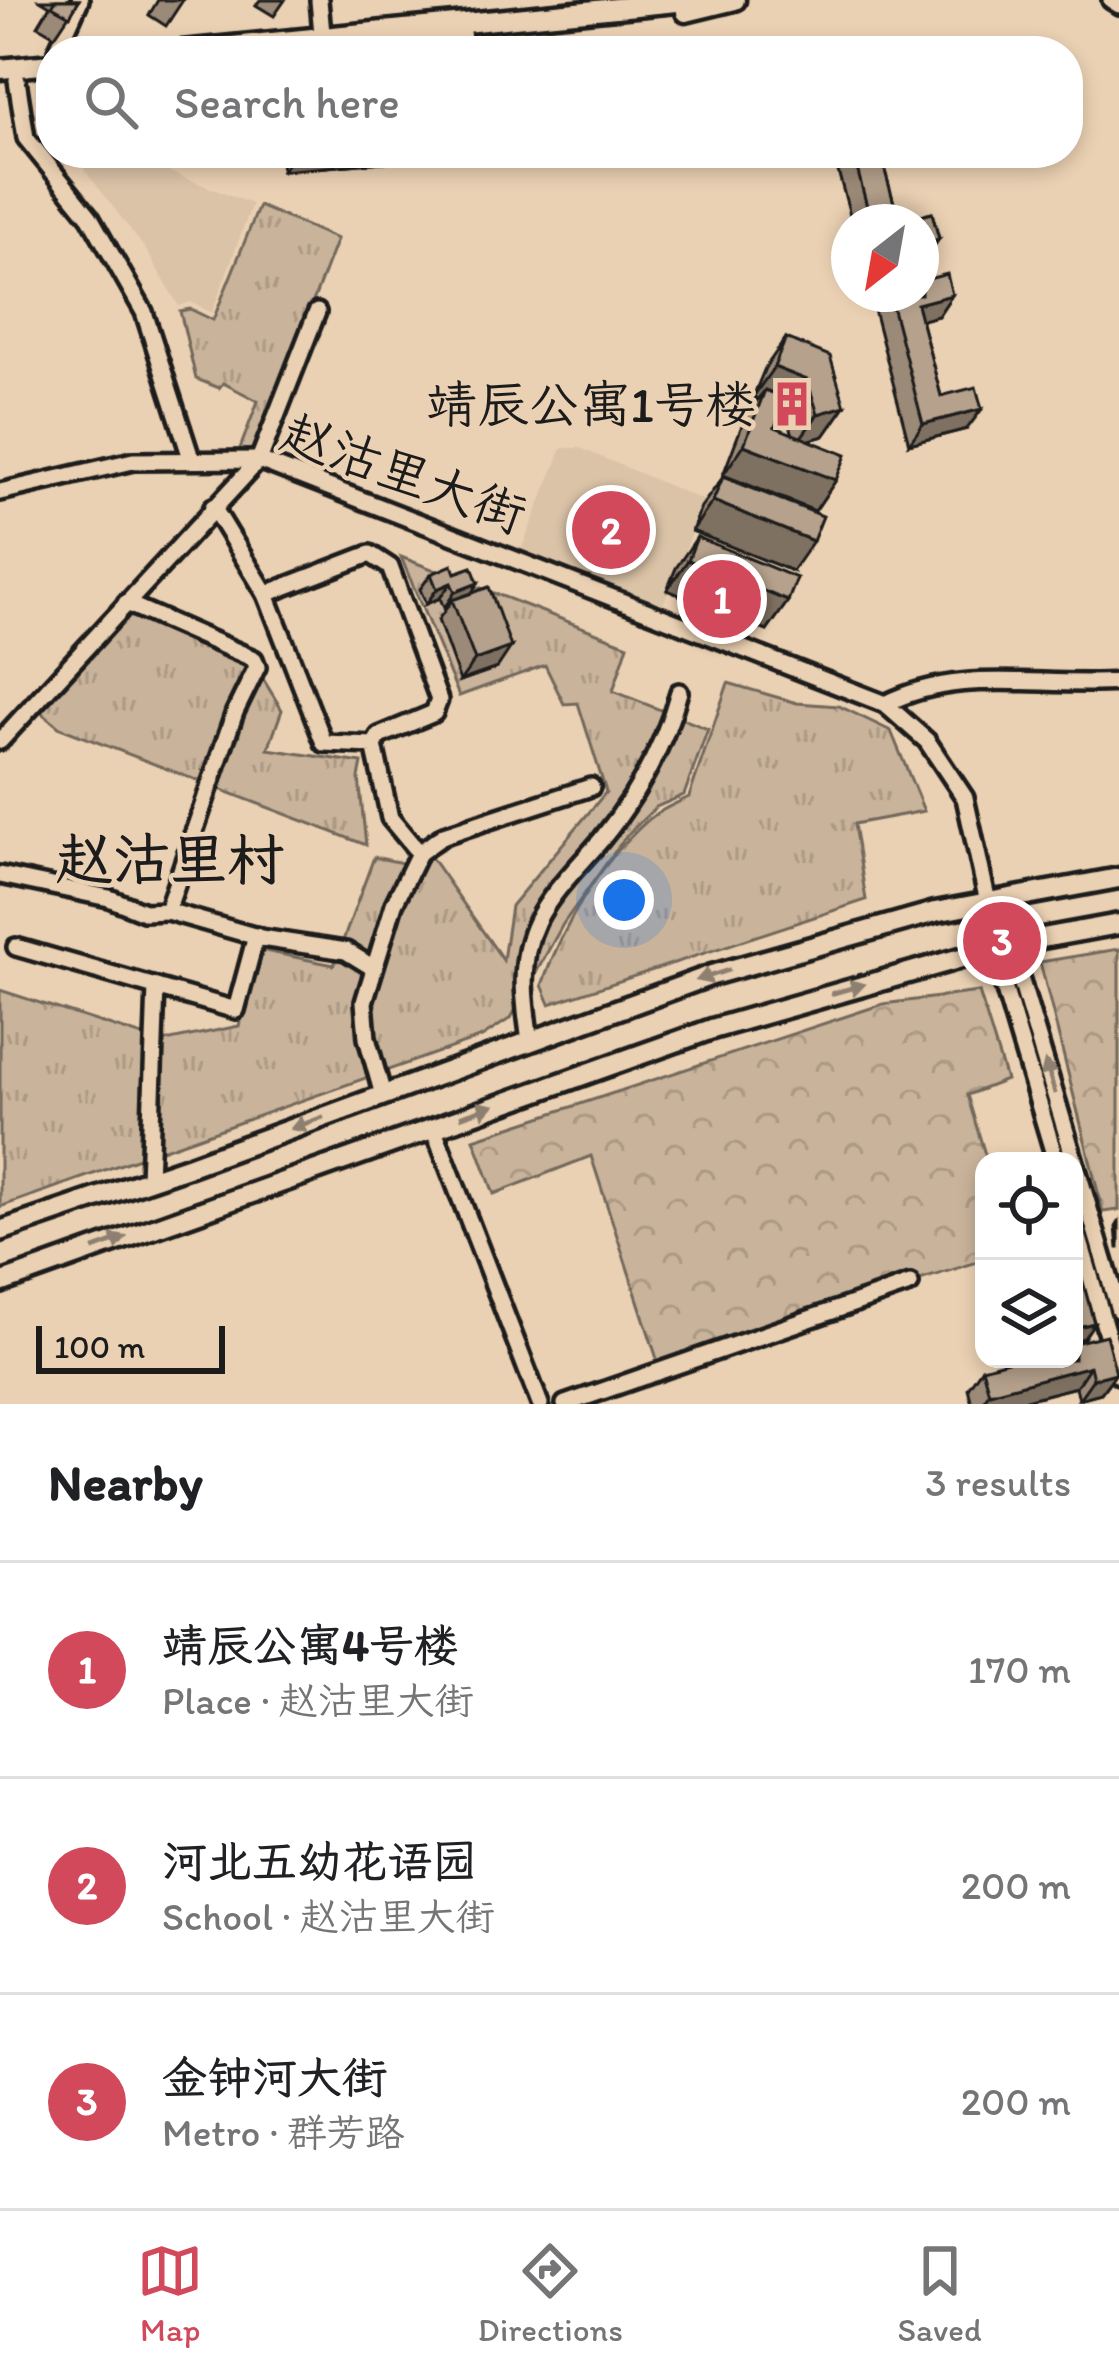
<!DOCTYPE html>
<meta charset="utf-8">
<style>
:root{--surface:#fff;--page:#f2f2f2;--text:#202124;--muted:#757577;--line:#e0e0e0;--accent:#d1495b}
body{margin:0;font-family:Itim,"LXGW WenKai TC",sans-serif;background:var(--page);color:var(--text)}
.controls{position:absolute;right:36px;bottom:36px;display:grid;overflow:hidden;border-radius:24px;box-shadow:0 6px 18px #0003}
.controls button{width:108px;height:108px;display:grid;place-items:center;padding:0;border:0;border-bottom:3px solid var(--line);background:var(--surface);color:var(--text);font:60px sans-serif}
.compass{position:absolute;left:831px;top:204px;width:108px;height:108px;border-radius:50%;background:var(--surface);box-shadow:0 6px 18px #0003;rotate:211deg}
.scale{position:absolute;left:36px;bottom:30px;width:189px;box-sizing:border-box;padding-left:12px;border:6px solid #1c1c1c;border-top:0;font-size:33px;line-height:42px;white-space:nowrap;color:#1c1c1c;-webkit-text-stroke:9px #ebd1b3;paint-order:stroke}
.you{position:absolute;left:624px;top:900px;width:42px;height:42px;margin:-30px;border:9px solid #fff;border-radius:50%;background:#1a73e8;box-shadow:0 0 0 18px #1a73e833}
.badge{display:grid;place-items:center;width:78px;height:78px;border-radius:50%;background:var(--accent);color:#fff;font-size:39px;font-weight:700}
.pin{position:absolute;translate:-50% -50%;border:6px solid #fff;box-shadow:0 3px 12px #0006}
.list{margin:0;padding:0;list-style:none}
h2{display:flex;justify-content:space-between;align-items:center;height:156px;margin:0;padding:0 48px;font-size:51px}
h2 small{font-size:39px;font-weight:400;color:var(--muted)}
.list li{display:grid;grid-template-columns:78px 1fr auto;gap:36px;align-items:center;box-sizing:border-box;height:216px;padding:0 48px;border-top:3px solid var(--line)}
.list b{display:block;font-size:45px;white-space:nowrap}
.list p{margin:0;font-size:39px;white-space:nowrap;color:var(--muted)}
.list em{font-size:39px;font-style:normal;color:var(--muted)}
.icon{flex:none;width:66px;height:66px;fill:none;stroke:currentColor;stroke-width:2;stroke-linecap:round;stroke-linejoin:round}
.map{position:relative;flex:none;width:1119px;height:1404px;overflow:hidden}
.search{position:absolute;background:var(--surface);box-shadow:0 6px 18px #0003;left:36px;right:36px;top:36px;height:132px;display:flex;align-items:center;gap:30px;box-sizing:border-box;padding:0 42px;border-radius:48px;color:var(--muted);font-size:45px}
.sheet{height:804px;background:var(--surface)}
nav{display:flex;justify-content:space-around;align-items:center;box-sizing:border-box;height:168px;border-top:3px solid var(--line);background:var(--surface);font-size:33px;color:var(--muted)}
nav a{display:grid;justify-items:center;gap:6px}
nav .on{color:var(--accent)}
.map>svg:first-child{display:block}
</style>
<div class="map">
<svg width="1119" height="1404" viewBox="0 0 1119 1404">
<defs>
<pattern id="grass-tufts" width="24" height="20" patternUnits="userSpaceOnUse" patternTransform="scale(3)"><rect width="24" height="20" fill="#c9b39a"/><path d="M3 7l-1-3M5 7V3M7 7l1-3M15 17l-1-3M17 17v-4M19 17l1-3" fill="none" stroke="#ac9984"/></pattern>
<pattern id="forest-crowns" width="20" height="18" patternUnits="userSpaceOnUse" patternTransform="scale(3)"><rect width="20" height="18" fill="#c9b39a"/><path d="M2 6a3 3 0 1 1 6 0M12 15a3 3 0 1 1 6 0" fill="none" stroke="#ac9984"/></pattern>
</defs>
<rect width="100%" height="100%" fill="#ebd1b3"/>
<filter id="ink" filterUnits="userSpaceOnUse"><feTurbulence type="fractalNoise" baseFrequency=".00833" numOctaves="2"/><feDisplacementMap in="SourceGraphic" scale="24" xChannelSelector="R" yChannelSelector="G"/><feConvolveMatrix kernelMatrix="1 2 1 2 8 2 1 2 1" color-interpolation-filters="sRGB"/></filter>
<g filter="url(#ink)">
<g fill="#dbc3a7">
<polygon points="72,153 120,153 252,204 212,313 191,302 179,306 146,250"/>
<polygon points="562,448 580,448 705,501 663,605 521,550"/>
</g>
<g fill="url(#grass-tufts)" stroke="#72685b" stroke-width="3">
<polygon points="259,206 337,239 257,448 238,454 258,401 223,383 219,388 196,379 180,311 190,309 213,320"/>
<polygon points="401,557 628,645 613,691 708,729 684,795 656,807 626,836 563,924 511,1018 482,1037 0,1207 0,990 161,1042 239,1026 260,950 334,965 374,857 407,864 428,853 503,960 511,906 606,792 578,703 564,704 545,665 459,696"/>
<polygon points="132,610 252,661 282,710 268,749 362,763 359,778 366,845 60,728 38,710"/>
<path d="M728 683 797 703 839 706 891 731 924 811 854 824 866 900 550 1004 542 985C563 925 599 863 648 820 659 810 675 804 689 797Z"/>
</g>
<g fill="url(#forest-crowns)" stroke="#72685b" stroke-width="3">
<polygon points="1119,949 1119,1210 1103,1212 1040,962"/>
<polygon points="979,992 1006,1080 967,1095 987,1161 984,1161 984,1260 658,1362 591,1156 494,1194 474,1139 883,1004"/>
</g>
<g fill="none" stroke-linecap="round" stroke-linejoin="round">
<g stroke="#1c1c1c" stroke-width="24">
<g id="minor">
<polyline points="319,0 323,45"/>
<polyline points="1111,0 1119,5"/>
<polyline points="57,51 80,0"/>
<polyline points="17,80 26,138 90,217 144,312 191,458"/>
<polyline points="0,492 133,461 259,460 885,704 927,741 965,798 988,902 993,950 1056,1161"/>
<polyline points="213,507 266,594 324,743 374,745 390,818 419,853"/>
<polyline points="266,594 370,554 390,567 439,700 434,713 379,736 374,745"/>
<path d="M885 704C960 666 1039 688 1119 682"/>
<polyline points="0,741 259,460 317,312"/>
<polyline points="0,875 109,898 144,912 167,911 235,712 257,667 254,659 126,603"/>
<polyline points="992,910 1010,944 1119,1310"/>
<polyline points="167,911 261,938 346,951 372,967"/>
<polyline points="16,947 236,1010 256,936"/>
<path d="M530 1041C524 1001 518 960 537 921 552 891 579 866 601 840 637 796 664 746 679 692"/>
<polyline points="383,1095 367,1038 364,1002 394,904 419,853 444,835 591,787"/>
<polyline points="433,1127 540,1404"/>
<polyline points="149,1180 156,987"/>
<polyline points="1074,1221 1119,1375"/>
<polyline points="565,1404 910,1284"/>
</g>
</g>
<g stroke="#1c1c1c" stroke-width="27">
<g id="major">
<polyline points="686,12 735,0"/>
<polyline points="182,51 697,0"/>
<polyline points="305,51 461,35"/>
<polyline points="0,69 51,64"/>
<polyline points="0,1231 190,1166 712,975 935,912 1119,878"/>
<polyline points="0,1283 712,1029 1010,944 1119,924"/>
</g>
</g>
<use href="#minor" stroke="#ebd1b3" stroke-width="15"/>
<use href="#major" stroke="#ebd1b3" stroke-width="18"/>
</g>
<g fill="#9c8a78" stroke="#1c1c1c" stroke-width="3" fill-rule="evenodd">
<polygon points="40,0 79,0 55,36 38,26 50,6"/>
<polygon points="158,0 183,0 166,26 149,15"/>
<polygon points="260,0 285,0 274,16 256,5"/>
<polygon points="280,153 410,153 405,160 282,171"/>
<polygon points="833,153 880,153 899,221 932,213 939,239 925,259 921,260 921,222 852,222"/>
<polygon points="885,294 952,295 938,316 921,320 941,396 967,429 909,444 874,310"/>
<path d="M786 338 845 406 824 436 809 440 836 480 815 511 723 475 744 420 758 399 753 397 765 368ZM782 409 786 411 793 435 775 427Z"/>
<polygon points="723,477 792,571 692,531 701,507"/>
<polygon points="697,537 788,601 767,631 667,590 676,568"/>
<polygon points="455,573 472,593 497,668 460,681 438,620 448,606 444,608 440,598 426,604 420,589 431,574"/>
<polygon points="1119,1222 1119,1248 1118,1248 1116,1227"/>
<polygon points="1074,1359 1116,1373 1101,1393 1079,1399 1076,1387 1010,1404 972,1404 968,1388 982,1368"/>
</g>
<g fill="#7f7162" stroke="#1c1c1c" stroke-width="3">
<polygon points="295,153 410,153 405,160 282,171"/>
<polygon points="939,239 925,259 921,260 921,244"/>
<polygon points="952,295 938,316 903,325 917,304"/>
<polygon points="774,367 807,380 786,411 761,400 765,390 758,399 753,397"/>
<polygon points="845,406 824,436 796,444 818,414"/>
<polygon points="982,409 967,429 909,444 923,424"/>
<polygon points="744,445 836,480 815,511 723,475"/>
<polygon points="713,501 813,541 792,571 692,531"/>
<polygon points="688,560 788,601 767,631 667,590"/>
<polygon points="451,583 440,598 426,604 437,589"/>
<polygon points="478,583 468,599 452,600 448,606 444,608 455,592"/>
<polygon points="511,647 497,668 460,681 475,660"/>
<polygon points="1094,1323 1084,1338 1074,1341 1074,1328"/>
<polygon points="1090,1366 1076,1387 1010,1404 981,1404 989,1393"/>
<polygon points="1116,1373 1101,1393 1079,1399 1093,1379"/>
</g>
<g fill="#b5a18c" stroke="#1c1c1c" stroke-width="3">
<polygon points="56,0 79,0 70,16 52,6"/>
<polygon points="642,36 644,51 564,51 563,44"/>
<polygon points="853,153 880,153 899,221 932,213 939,239 921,244 921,222 871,222"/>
<polygon points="947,274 952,295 917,304 941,396 976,387 982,409 923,424 889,294 921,294 921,281"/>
<polygon points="786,338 830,356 845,406 818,414 807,380 774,367"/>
<polygon points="765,390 786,398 775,427 846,455 836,480 744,445"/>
<polygon points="723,477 823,516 813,541 713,501"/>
<polygon points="697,537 797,578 788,601 688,560"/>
<polygon points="452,565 455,573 472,567 478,583 455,592 451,583 437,589 431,574"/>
<polygon points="489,587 511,647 475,660 452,600"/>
<polygon points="1082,1278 1094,1323 1074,1328 1074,1280"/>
<polygon points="1106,1335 1116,1373 1093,1379 1090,1366 989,1393 982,1368 1015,1359 1074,1359 1074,1343"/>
</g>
<defs><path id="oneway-solid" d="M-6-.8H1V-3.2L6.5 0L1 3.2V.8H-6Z" transform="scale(3)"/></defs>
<g fill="#8e806f">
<use href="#oneway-solid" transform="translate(713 975) rotate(162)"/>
<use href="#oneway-solid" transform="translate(848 989) rotate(-16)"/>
<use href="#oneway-solid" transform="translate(1050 1077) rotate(-107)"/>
<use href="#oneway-solid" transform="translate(477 1111) rotate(-19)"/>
<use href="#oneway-solid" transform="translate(307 1123) rotate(160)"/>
<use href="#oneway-solid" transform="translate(110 1243) rotate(-20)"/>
</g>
</g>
<defs>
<g id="building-bare" transform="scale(3.6)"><path d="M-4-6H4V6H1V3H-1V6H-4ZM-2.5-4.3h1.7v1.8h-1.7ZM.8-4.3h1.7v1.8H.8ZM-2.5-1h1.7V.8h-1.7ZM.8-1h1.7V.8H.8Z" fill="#d1495b" stroke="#ebd1b3" stroke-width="2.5" paint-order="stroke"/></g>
</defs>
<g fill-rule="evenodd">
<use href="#building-bare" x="792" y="404"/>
</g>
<g text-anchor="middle" stroke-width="9" stroke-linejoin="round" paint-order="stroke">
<g font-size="51" fill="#1c1c1c" stroke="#ebd1b3" text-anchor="end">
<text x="756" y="422">靖辰公寓1号楼</text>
</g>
<g font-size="51" fill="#1c1c1c" stroke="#ebd1b3">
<text transform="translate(404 473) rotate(20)" y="18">赵沽里大街</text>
</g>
<g font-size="57" font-weight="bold" fill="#1c1c1c" stroke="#ebd1b3">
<text x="170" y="879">赵沽里村</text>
</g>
</g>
</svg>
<div class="controls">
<button><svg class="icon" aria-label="locate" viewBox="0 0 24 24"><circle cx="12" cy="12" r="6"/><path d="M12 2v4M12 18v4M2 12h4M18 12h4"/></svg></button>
<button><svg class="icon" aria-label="layers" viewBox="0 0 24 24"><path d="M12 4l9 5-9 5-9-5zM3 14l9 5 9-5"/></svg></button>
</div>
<svg class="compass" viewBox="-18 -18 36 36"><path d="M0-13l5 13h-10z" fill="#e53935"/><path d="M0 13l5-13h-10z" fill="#757577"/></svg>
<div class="scale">100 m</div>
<div class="you"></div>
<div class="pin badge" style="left:722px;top:599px">1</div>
<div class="pin badge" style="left:611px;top:530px">2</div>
<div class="pin badge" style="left:1002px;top:941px">3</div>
<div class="search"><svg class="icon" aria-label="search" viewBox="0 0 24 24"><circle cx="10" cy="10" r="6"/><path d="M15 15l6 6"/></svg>Search here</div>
</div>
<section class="sheet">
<h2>Nearby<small>3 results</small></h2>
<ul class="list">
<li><span class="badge">1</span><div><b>靖辰公寓4号楼</b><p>Place · 赵沽里大街</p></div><em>170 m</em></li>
<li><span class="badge">2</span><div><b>河北五幼花语园</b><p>School · 赵沽里大街</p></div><em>200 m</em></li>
<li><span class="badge">3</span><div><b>金钟河大街</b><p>Metro · 群芳路</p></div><em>200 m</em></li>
</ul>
</section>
<nav>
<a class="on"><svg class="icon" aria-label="map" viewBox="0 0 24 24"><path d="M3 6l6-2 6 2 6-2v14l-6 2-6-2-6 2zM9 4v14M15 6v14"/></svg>Map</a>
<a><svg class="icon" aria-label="directions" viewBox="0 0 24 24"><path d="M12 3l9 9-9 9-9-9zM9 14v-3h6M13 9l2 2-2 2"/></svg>Directions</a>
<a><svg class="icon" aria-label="saved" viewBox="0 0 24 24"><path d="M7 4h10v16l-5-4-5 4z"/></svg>Saved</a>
</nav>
